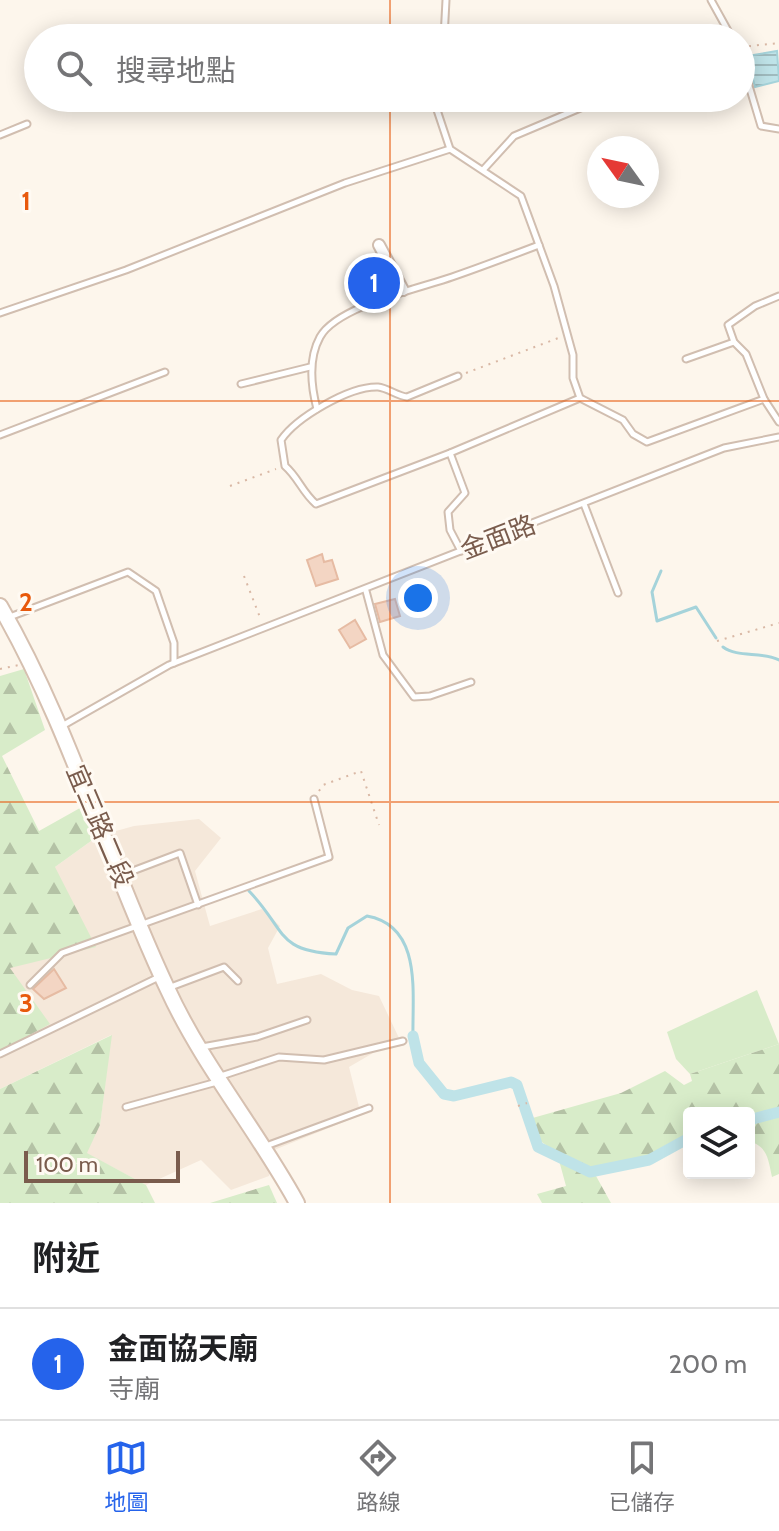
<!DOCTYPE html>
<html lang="zh-TW">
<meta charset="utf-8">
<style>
:root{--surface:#fff;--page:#f6f6f6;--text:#202124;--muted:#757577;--line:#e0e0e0;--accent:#2563eb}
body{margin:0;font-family:Cabin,"Noto Sans TC",sans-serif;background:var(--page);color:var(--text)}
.controls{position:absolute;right:24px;bottom:24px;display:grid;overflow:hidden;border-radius:8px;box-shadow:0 4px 20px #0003}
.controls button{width:72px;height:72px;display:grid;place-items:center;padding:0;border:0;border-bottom:2px solid var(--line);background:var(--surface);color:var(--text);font:40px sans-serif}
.compass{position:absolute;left:587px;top:136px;width:72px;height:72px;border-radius:50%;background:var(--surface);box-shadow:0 4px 20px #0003;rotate:303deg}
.scale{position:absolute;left:24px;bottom:20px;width:156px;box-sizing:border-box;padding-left:8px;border:4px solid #7a5c4d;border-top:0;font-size:22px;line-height:28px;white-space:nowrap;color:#7a5c4d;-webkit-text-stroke:6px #fffaf3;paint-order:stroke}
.you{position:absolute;left:418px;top:598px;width:28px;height:28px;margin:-20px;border:6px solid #fff;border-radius:50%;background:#1a73e8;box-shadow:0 0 0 12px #1a73e833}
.badge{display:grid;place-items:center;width:52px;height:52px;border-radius:50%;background:var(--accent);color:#fff;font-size:26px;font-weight:700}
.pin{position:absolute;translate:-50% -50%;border:4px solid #fff;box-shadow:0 2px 8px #0006}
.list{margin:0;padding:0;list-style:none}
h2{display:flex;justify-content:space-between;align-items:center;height:104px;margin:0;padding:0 32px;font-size:34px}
h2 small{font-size:26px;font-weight:400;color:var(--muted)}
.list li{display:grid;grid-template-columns:52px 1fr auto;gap:24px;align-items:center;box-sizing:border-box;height:112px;padding:0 32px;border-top:2px solid var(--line)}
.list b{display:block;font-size:30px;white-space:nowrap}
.list p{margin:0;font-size:26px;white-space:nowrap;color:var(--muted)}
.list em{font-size:26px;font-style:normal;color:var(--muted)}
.icon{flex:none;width:44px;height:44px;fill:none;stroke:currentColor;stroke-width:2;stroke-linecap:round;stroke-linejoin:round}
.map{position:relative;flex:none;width:779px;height:1203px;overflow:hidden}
.search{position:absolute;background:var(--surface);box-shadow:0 4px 20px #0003;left:24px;right:24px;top:24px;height:88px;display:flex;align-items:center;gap:20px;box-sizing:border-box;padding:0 28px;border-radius:44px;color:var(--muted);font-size:30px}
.sheet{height:216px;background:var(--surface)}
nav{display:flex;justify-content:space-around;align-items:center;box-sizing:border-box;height:112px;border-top:2px solid var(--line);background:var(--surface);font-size:22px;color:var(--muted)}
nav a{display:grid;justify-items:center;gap:4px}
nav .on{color:var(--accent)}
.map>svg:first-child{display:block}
</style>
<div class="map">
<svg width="779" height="1203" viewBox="0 0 779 1203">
<defs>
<pattern id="forest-firs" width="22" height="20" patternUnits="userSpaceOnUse" patternTransform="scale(2)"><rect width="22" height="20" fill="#d8ecc9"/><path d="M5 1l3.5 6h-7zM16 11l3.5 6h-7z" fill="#b4c2a5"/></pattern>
<pattern id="water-rules" width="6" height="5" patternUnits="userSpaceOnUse" patternTransform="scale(2)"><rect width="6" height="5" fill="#bfe3e8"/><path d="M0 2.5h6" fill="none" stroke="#a0bbbe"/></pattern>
</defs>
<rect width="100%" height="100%" fill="#fdf6ec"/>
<polygon fill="#f5e8da" points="199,819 221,838 195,871 210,926 262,909 280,926 268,948 277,984 321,974 352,990 379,996 399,1038 349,1067 361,1115 274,1150 269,1176 231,1190 201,1160 146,1185 86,1153 100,1125 111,1035 0,1089 0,1051 10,968 55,867 98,836 134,826"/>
<polygon fill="#d8ecc9" points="757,990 779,1044 690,1074 676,1059 667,1032"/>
<g fill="url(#forest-firs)">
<polygon points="24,669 45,730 2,756 39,831 80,808 98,836 55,867 96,947 10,968 50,1024 0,1051 0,676"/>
<polygon points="112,1035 100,1125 87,1153 146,1185 155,1203 0,1203 0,1089"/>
<path d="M779 1044V1174L772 1177C768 1159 768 1147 749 1141V1113H689V1134L647 1157 596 1167V1176L611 1203H542L537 1194 566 1186 557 1153 539 1140 529 1119 621 1093 665 1071 684 1085 692 1081 690 1074Z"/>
<polygon points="269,1185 277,1203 210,1203"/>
</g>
<polygon fill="url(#water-rules)" stroke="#a5d3da" stroke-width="2" points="777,51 779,81 755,87 747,56"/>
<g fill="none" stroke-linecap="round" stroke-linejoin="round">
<g stroke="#a5d3da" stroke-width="3">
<polyline points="661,571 652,592 657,621 696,607 716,638"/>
<path d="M723 647C738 658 761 651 779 660"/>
<path d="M249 891C286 929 275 951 336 954L348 928 367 916C423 926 412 994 413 1036"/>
</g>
<g stroke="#bfe3e8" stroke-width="11">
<polyline points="413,1036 419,1063 444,1094 454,1096 511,1082 517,1085 538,1147 590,1172 649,1160 689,1138"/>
<polyline points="749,1120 779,1112"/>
</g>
</g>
<g fill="#f3d5c3" stroke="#e6bba3" stroke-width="2">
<polygon points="378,268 388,290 369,298 359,277"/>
<polygon points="322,554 324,562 332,560 338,579 316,586 307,560"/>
<polygon points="395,599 400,616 380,622 375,604"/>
<polygon points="355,620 366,639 350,648 339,630"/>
<polygon points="54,969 66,988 44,999 33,989"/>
</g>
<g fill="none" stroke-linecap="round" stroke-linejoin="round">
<g stroke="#d1beb0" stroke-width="9">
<g id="lane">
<polyline points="711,0 732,38"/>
<polyline points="444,38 446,0"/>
<polyline points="741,59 761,126 779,129"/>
<polyline points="433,98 450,149 521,196 554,286 573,355 573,378 580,398 623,420 633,434 647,442 764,399 779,422"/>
<polyline points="0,135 27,124"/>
<polyline points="483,170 514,136 604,98"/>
<polyline points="0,313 126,270 345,183 450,149"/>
<polyline points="686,359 734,342"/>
<path d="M458 376 407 397C397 396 388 388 378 387 349 386 296 418 281 440L285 466C298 477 302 492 316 504L450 453 580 398"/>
<polyline points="241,384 310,367"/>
<polyline points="764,399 746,354 734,342 728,325 755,306 779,296"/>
<path d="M317 409C311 386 308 359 320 337 337 306 421 288 452 277 481 267 510 256 539 245"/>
<polyline points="0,435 165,372"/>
<polyline points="450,453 465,493 448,512 450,530 461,551"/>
<polyline points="584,504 618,593"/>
<polyline points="366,591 383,655 414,697 430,696 471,682"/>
<polyline points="7,618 128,572 156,591 174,643 174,663"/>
<polyline points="62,726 169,665 724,448 779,437"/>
<polyline points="122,875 180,853 198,905"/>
<polyline points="30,985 62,953 329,857 314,799"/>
<polyline points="168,988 224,967 238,981"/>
<polyline points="202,1047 257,1037 307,1020"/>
<polyline points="0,1054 161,976"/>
<polyline points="221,1076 279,1057 324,1060 403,1041"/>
<polyline points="126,1107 217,1082"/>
<polyline points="266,1146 369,1108"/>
</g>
</g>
<g stroke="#d1beb0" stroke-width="14">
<polyline id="street" points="379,245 403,290"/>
</g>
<g stroke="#d6c0b0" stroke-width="18">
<path id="secondary" d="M0 606C70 727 108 864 168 990 203 1066 257 1130 297 1203"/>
</g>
<g stroke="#d9b8a5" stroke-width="2" stroke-dasharray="2 6" stroke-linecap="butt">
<polyline points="741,47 779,43"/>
<polyline points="466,373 561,337"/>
<polyline points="230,486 276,469"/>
<polyline points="244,576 261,620"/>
<polyline points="717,641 779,623"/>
<polyline points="0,669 19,665"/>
<polyline points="319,791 323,785 361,771 379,825"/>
<polyline points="518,1106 527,1103"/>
</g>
<use href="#lane" stroke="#fff" stroke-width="5"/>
<use href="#street" stroke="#fff" stroke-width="10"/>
<use href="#secondary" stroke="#fff" stroke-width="14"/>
</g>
<path fill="none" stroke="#e8590c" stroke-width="2" stroke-opacity="0.55" d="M390 0V38M390 98V1203M0 401H779M0 802H779"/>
<g text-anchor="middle" stroke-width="6" stroke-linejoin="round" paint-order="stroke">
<g font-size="26" fill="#7a5c4d" stroke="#fffaf3">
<text transform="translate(498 537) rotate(-21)" y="9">金面路</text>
<text transform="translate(100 826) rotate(67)" y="9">宜三路二段</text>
</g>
</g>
<g font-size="26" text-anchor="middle" font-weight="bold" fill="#e8590c" stroke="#fffaf3" stroke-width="6" stroke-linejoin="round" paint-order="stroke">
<text x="26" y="210">1</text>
<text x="26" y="611">2</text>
<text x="26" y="1012">3</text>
</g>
</svg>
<div class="controls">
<button><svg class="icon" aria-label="layers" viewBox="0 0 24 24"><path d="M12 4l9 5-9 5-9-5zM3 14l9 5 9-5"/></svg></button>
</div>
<svg class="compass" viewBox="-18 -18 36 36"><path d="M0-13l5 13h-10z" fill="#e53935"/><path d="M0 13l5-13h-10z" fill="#757577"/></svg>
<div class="scale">100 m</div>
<div class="you"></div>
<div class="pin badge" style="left:374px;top:283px">1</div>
<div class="search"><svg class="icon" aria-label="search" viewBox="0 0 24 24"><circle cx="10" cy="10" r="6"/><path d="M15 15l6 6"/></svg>搜尋地點</div>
</div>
<section class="sheet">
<h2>附近<small></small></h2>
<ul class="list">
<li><span class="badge">1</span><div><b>金面協天廟</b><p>寺廟</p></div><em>200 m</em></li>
</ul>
</section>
<nav>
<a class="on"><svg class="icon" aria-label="map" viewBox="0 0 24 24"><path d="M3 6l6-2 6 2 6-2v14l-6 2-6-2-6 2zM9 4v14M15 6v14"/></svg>地圖</a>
<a><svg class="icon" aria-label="directions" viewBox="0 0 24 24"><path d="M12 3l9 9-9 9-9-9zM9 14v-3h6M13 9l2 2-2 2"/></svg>路線</a>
<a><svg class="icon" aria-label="saved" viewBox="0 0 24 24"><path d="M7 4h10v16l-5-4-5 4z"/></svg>已儲存</a>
</nav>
